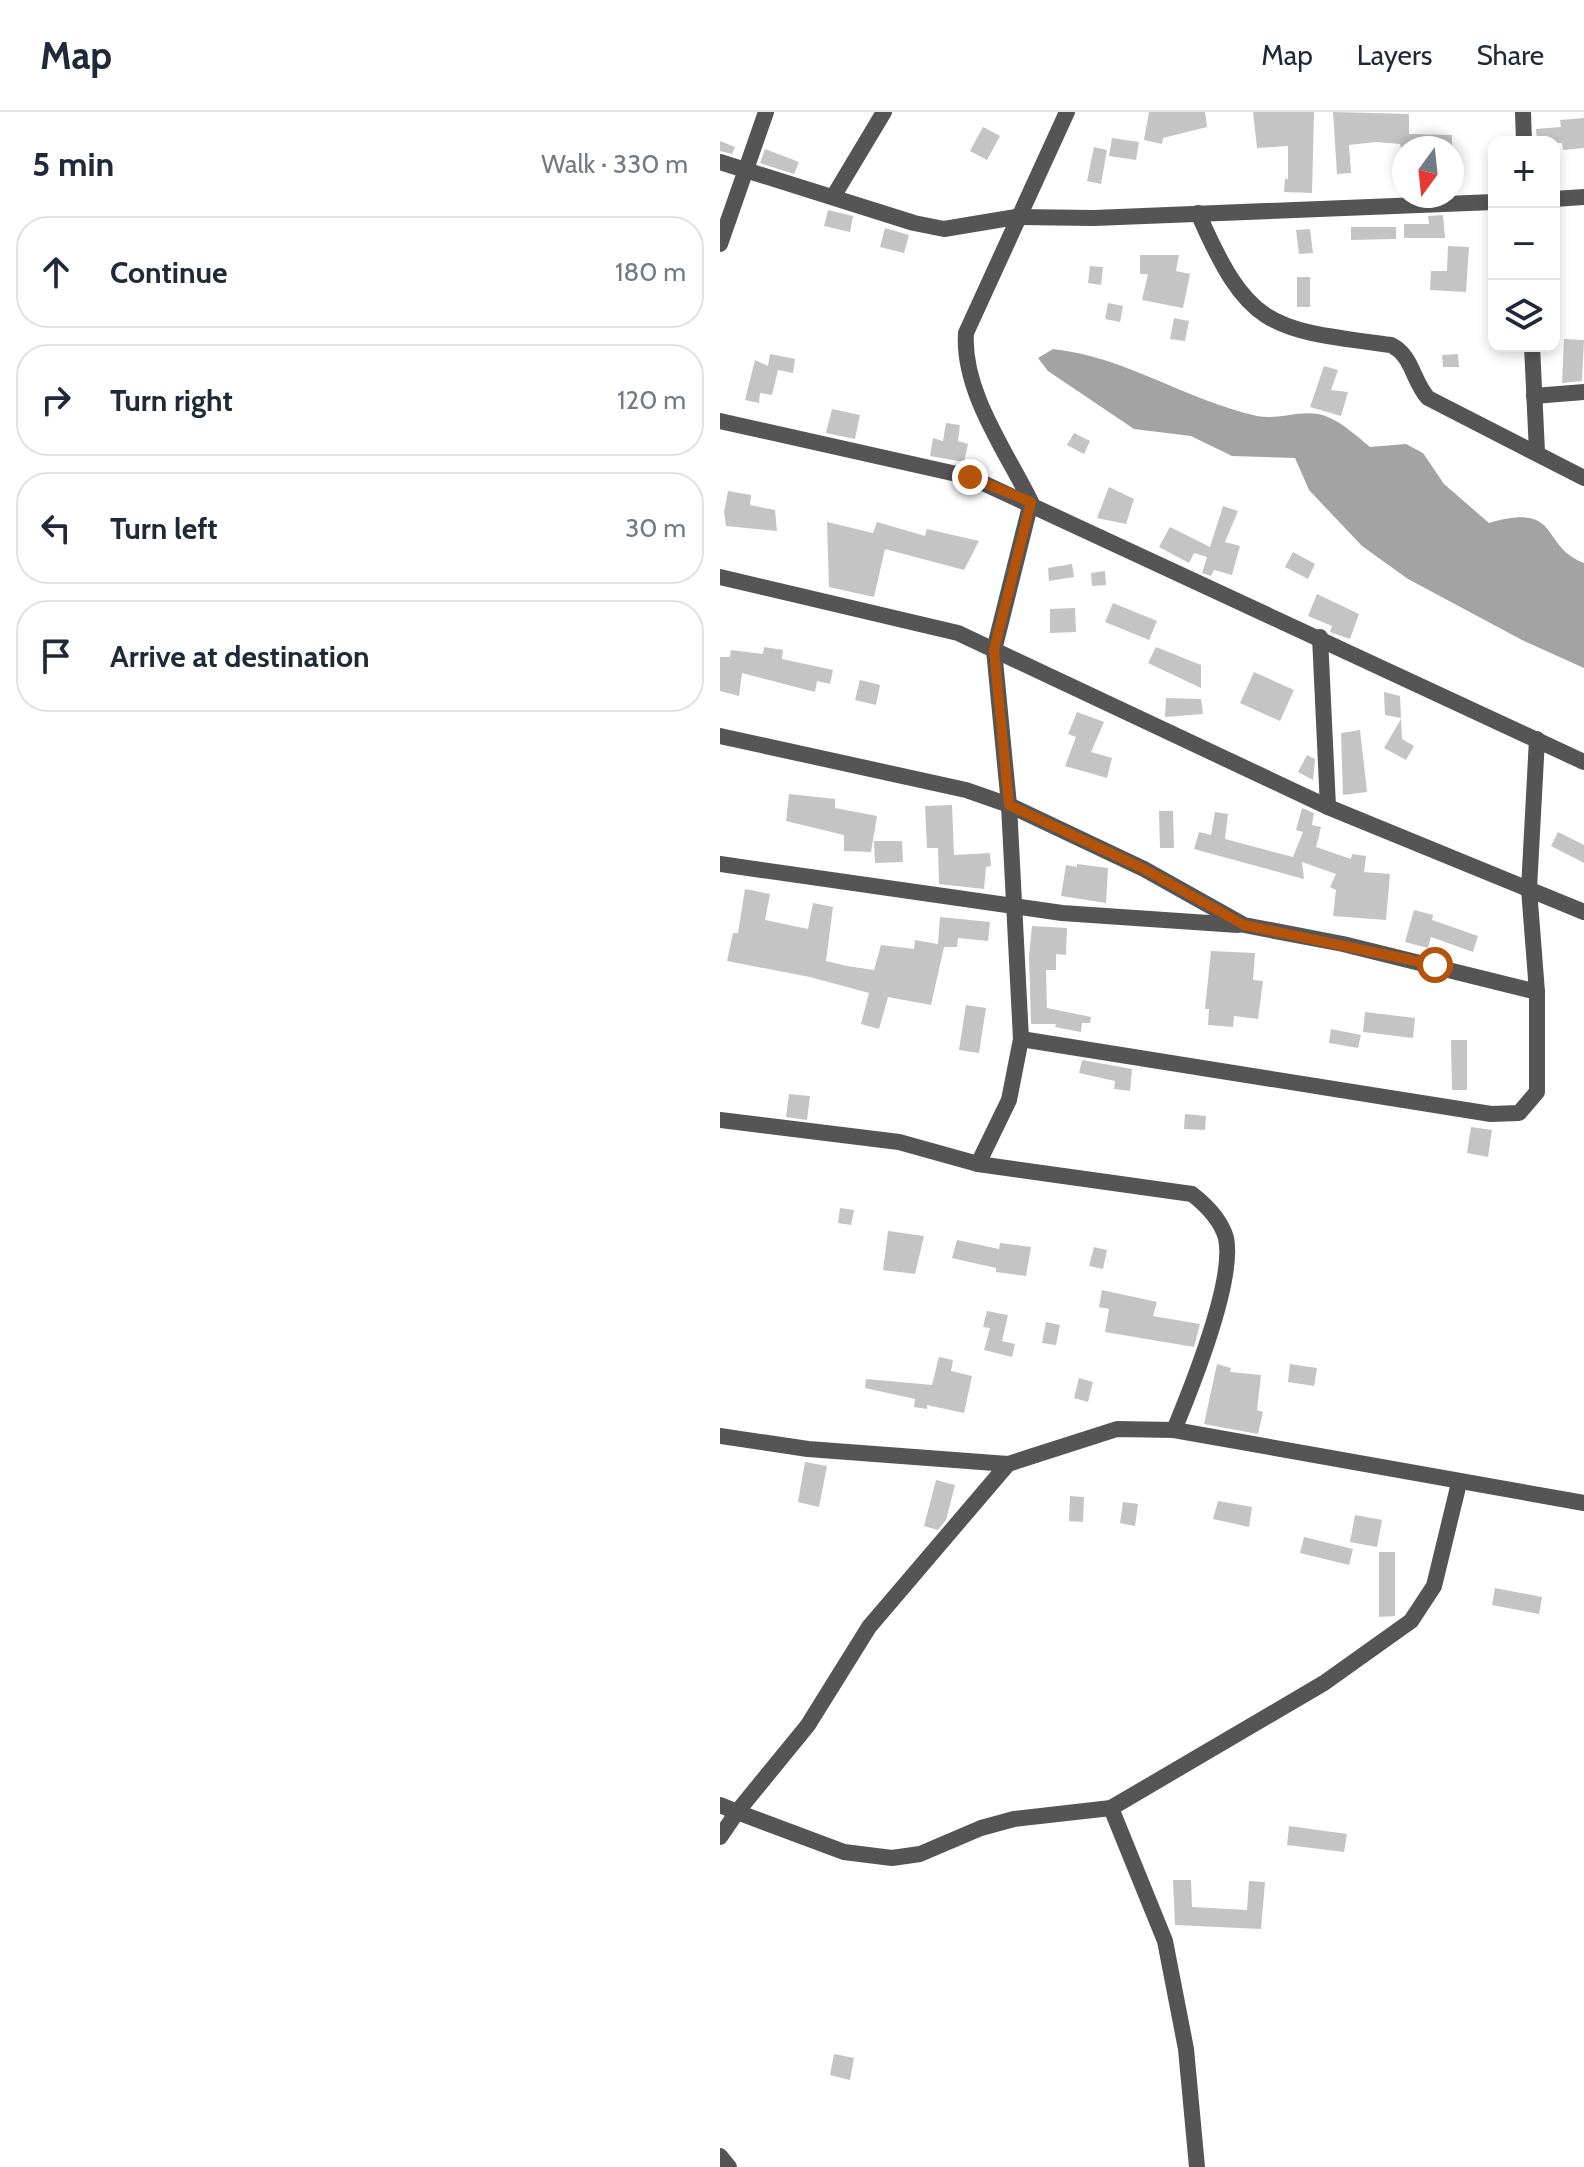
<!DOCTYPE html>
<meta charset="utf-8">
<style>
:root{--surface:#fff;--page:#f6f6f7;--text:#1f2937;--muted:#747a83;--line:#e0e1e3}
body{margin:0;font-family:Cabin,sans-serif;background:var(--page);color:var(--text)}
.controls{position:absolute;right:24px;top:24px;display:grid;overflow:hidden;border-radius:16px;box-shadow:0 4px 12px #0003}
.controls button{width:72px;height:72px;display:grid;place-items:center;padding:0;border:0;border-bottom:2px solid var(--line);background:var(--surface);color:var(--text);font:40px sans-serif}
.compass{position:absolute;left:672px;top:24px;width:72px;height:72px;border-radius:50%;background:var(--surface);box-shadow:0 4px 12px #0003;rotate:195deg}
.stop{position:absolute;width:24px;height:24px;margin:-18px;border:6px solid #b45309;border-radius:50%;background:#fff}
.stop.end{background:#b45309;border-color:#fff;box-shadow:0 2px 8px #0008}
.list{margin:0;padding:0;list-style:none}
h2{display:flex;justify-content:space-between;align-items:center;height:104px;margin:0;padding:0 32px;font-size:34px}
h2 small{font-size:26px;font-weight:400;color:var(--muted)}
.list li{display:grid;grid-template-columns:52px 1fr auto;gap:24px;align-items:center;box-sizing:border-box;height:112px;margin:0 16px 16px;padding:0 16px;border:2px solid var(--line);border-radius:32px}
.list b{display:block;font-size:30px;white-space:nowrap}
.list em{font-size:26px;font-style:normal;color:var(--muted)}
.icon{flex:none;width:44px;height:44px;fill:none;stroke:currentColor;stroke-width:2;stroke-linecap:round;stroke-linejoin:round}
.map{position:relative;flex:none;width:864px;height:2055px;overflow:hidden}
header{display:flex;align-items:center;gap:48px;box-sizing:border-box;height:112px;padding:0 40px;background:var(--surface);border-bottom:2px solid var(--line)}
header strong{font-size:38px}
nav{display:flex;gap:44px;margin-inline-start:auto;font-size:28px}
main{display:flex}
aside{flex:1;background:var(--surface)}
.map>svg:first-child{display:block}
</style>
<header>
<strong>Map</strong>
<nav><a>Map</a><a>Layers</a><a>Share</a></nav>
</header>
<main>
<aside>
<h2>5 min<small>Walk · 330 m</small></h2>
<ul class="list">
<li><svg class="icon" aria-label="ahead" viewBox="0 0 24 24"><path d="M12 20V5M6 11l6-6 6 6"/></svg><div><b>Continue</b></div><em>180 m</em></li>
<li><svg class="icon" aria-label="right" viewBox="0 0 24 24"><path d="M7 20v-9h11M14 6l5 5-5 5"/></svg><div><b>Turn right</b></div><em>120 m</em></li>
<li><svg class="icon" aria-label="left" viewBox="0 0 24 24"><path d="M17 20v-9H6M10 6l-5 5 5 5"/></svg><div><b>Turn left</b></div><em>30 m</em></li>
<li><svg class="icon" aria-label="arrive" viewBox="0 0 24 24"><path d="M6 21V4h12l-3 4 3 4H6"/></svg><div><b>Arrive at destination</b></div></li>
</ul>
</aside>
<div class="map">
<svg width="864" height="2055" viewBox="0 0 864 2055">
<rect width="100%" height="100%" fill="#fff"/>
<path fill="#a3a3a3" d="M333 237C406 245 466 288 537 304 561 309 587 294 610 306 625 313 638 325 650 335L686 332 703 341 724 372 769 411C843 390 818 433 864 451V556L802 528 688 467 642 434 589 378 575 346 512 344 471 324 414 317 328 259 318 246Z"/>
<g fill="#c4c4c4">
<polygon points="429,0 485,0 487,15 443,26 442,32 424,28"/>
<polygon points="533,0 594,0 592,81 564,80 565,67 568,67 568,34 537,36"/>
<polygon points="613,0 689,2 689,22 732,23 732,36 681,36 680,32 656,30 629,33 631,61 617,62"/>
<polygon points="864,6 864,36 843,38 842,31 817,30 816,17 841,15 840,8"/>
<polygon points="263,15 280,24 267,48 250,39"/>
<polygon points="392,26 419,30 416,48 389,44"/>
<polygon points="0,29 15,35 12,42 0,39"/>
<polygon points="374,35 387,38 381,72 367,69"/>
<polygon points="45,37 79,50 74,62 40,51"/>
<polygon points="108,98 133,104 130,120 104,114"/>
<polygon points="723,103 725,126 684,126 684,112 709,112 708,104"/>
<polygon points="631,115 676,115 676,127 631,128"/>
<polygon points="165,116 189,123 184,141 160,135"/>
<polygon points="590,117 593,141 579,142 576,118"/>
<polygon points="728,134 749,135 746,180 710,178 711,159 727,159"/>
<polygon points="420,143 459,143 456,159 470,162 463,196 422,188 428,162 420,162"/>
<polygon points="370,154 383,155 381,173 368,171"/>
<rect x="577" y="165" width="13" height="30"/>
<polygon points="388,191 403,194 400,210 385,207"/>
<polygon points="454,206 469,209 465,229 450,227"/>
<polygon points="844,227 864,228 862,269 842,271"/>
<polygon points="50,242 75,247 73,261 58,258 52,283 40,281 39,291 25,288 35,248 48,254"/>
<polygon points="738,242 739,255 723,255 722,243"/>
<polygon points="604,254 618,258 611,278 628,280 621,304 590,295"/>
<polygon points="112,297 140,303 135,327 106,321"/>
<polygon points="226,311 240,313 238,329 248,332 244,350 210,344 213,326 223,329"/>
<polygon points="354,321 370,329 364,342 347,333"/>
<polygon points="389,375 414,387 406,412 377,406"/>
<polygon points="8,379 31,383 30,393 55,398 57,419 6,414 4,400"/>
<polygon points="503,394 518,399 505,430 520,434 512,463 494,458 491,464 482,461 487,445 474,441 469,451 439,435 450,415 490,435"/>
<polygon points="107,410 153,421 157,410 205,424 207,417 259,429 244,458 165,437 154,485 109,475"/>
<polygon points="573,440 595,452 588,467 565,455"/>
<polygon points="352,452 354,465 329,469 328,456"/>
<polygon points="385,459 386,473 372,474 371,461"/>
<polygon points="597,482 639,502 630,527 610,520 612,514 588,504"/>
<polygon points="393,491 437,509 429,528 385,510"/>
<polygon points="355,496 356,520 330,521 330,497"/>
<polygon points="44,535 63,538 62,547 113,558 110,572 97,569 95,580 22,561 19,584 0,579 0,545 10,545 11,538 43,542"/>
<polygon points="436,535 481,553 481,576 428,551"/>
<polygon points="534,560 574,578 560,609 520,591"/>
<polygon points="140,568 160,573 156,593 135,588"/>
<polygon points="664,580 680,584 681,606 665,603"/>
<polygon points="446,586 481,587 483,602 445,605"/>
<polygon points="357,600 384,610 371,640 392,646 387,666 345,654 356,625 348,622"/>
<polygon points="681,607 682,627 694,634 686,648 664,636"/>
<polygon points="640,618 647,680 623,683 621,621"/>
<polygon points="587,643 595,647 593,668 578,660"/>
<polygon points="69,682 115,687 115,696 157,704 151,740 124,739 124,723 66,709"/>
<polygon points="232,693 234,743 270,741 271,754 266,755 264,777 219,772 218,736 207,736 205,694"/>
<polygon points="582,696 594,701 592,713 601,715 596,735 631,747 632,742 646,744 644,760 670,762 666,808 613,804 616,778 610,775 616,762 582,750 584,767 474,737 479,720 491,723 495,700 508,702 505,727 573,745 583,720 576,718"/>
<polygon points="439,699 453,699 454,736 440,736"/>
<polygon points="838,720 864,733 864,751 831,734"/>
<polygon points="154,729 182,729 183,750 155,751"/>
<polygon points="357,752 388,756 386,791 341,784 346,753 357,755"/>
<polygon points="25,777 50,782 45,808 88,817 93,791 113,795 106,849 127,854 154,858 161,833 194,837 195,828 218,832 220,805 270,810 268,829 238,826 237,835 224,835 211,893 168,885 159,917 141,912 149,881 90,865 7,849 13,821 18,821"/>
<polygon points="694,798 713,803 712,808 758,824 753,840 711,825 708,836 685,830"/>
<polygon points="312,814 347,816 346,843 336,842 336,858 326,858 327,896 371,905 370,911 362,911 361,920 335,915 336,912 311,912 309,845"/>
<polygon points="491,839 535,841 533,868 543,869 538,907 514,904 513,915 488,913 489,897 485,897"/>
<polygon points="246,893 266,896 259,941 239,938"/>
<polygon points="645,900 695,906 693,926 643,920"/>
<polygon points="611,917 641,923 638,936 609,931"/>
<polygon points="731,928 747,928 747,978 732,978"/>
<polygon points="362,948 412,957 410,979 394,977 395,969 359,961"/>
<polygon points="69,982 90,984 87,1008 66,1005"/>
<polygon points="465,1002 486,1004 485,1018 464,1017"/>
<polygon points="751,1015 772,1018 768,1045 747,1041"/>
<polygon points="120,1096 134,1098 131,1113 118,1111"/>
<polygon points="168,1119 204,1124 195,1162 163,1158"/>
<polygon points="237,1128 279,1137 280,1131 311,1135 306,1164 276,1160 276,1156 232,1146"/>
<polygon points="374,1135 387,1138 383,1157 369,1154"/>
<polygon points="382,1178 437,1190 433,1204 480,1212 474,1235 385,1220 389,1197 379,1195"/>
<polygon points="267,1199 288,1203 282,1229 295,1232 292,1245 264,1238 270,1216 263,1215"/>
<polygon points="326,1210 340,1213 336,1233 322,1231"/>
<polygon points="219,1245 233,1248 231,1259 252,1264 244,1301 207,1293 207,1297 194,1295 195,1287 145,1276 146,1267 212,1273"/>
<polygon points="497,1252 511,1256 510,1260 541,1263 537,1298 543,1300 538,1322 484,1312"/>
<polygon points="570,1252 597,1256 594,1274 568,1270"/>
<polygon points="359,1266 373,1270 368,1290 354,1286"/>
<polygon points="85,1350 107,1354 99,1395 78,1390"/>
<polygon points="216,1368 235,1373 226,1408 218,1418 204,1414"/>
<polygon points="350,1384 364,1385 363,1410 349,1409"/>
<polygon points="498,1389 532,1395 529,1415 493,1407"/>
<polygon points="403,1390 418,1392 415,1414 400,1411"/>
<polygon points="635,1403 662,1408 657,1435 630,1430"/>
<polygon points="584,1425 633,1437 629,1453 580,1441"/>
<polygon points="659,1440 675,1440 675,1504 659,1505"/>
<polygon points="775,1476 822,1485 819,1502 772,1493"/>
<polygon points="569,1714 627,1722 624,1740 567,1733"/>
<polygon points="453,1768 471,1768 472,1795 527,1798 529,1769 545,1770 541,1817 455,1813"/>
<polygon points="114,1942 134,1946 130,1968 110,1963"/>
</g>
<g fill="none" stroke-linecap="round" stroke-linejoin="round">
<g stroke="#555" stroke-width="16">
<polyline points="803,0 804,30"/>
<polyline points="0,50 194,111 224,117 296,105 374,106 774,90"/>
<polyline points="113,85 164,0"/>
<polyline points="834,87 864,85"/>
<path d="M478 101C529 218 550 217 671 233 693 244 692 268 708 286L864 366"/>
<polyline points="0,132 46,0"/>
<polyline points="812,234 817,340"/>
<polyline points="814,284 864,280"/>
<polyline points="0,309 250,365 864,650"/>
<polyline points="0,465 238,521 608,695 864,800"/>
<polyline points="600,525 608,695"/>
<polyline points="0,624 246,678 289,693 424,757 524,813 623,832 817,880 809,777 817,627"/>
<polyline points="0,752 342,801 518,813"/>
<polyline points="301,927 771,1002 799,1001 817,980 817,880"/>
<path d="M0 1008 179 1030 258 1052 472 1082C486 1093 501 1108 506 1126 515 1168 471 1277 454 1318"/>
<path d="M258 1052 289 988 301 927 289 693 274 538 311 390C286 339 242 279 246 221L347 0"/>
<polyline points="0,1324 88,1337 288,1352 397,1317 454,1318 864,1391"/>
<polyline points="288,1352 149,1515 88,1613 17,1700 124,1740 172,1746 200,1742 261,1716 294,1707 391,1696 604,1571 691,1509 714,1474 739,1371"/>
<polyline points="0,1693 17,1700 0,1725"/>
<polyline points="391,1696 445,1829 466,1937 477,2055"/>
<polyline points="0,2044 9,2055"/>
</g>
</g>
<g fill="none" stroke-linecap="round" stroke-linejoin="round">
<polyline stroke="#b45309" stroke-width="10" points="250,365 311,390 274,538 289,693 424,757 524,813 715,853"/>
</g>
</svg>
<div class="controls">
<button>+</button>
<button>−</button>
<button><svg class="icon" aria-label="layers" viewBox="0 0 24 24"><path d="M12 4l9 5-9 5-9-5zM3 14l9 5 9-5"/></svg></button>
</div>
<svg class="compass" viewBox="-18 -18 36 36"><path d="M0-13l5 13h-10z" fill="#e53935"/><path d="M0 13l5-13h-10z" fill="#747a83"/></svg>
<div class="stop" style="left:715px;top:853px"></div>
<div class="stop end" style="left:250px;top:365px"></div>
</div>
</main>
